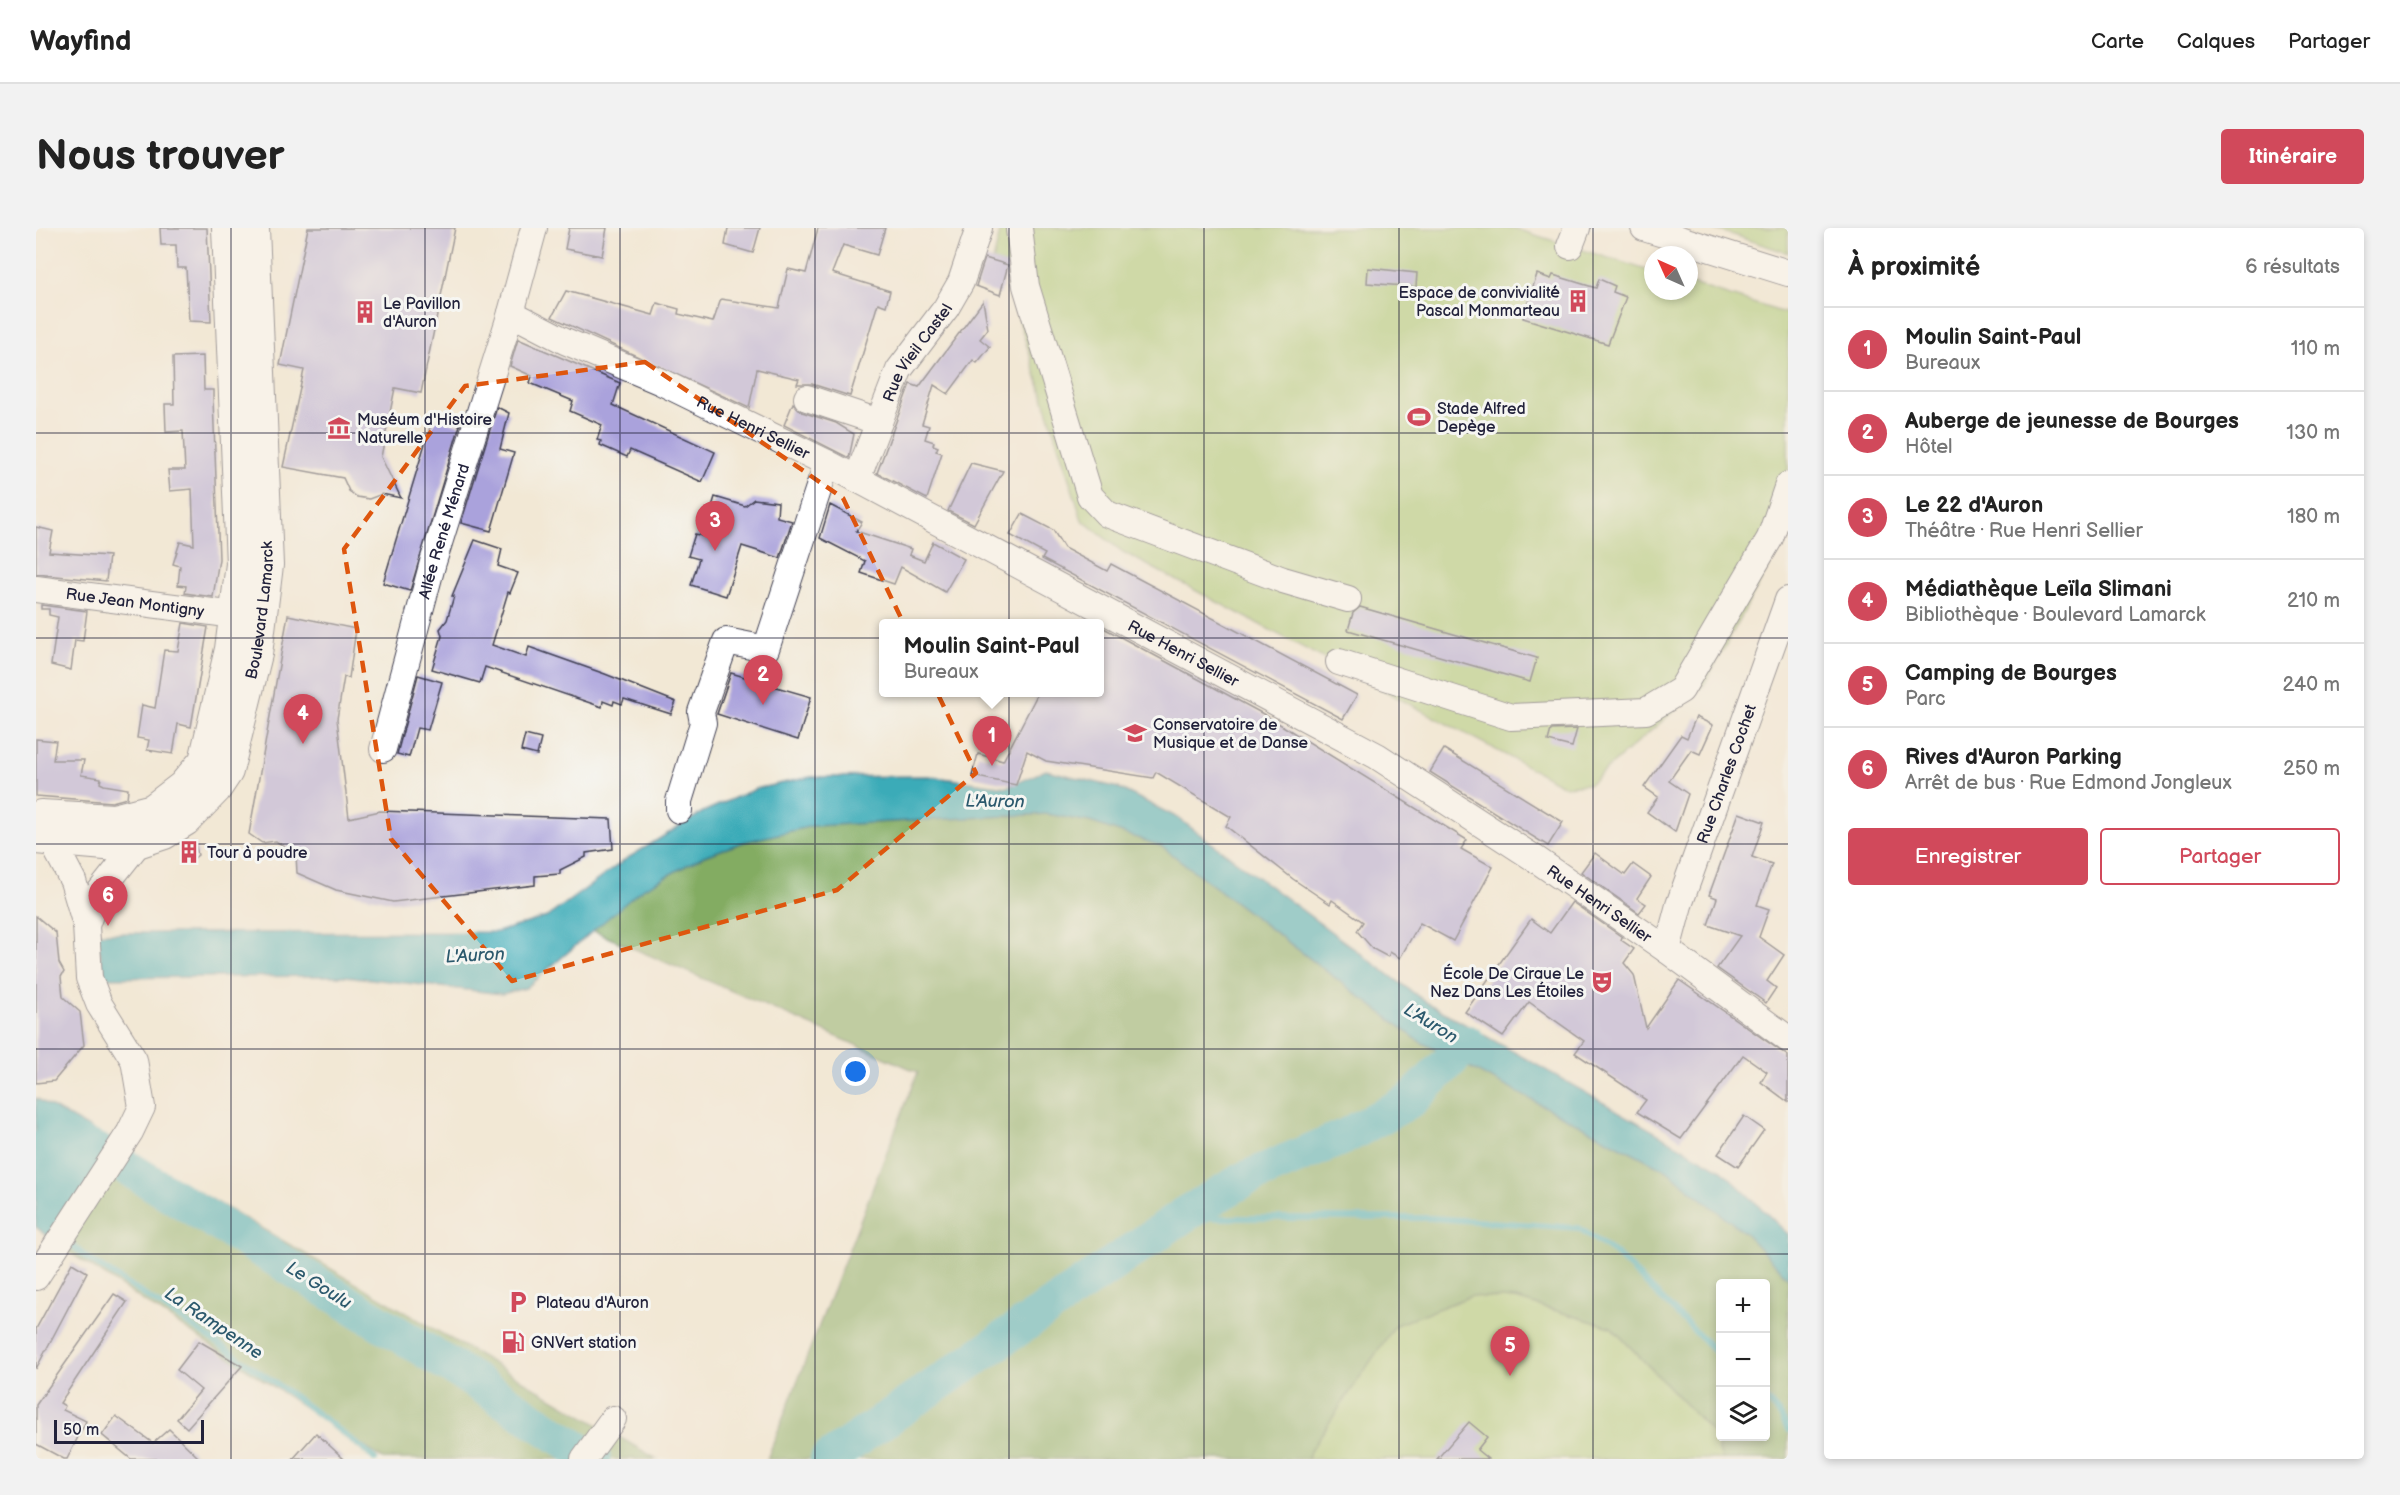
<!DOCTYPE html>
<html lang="fr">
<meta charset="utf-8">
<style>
:root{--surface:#fff;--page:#f2f2f2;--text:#222;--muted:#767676;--line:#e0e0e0;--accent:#d1495b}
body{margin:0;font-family:"Balsamiq Sans",sans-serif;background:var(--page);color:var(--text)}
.controls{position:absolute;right:18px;bottom:18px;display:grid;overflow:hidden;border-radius:6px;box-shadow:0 3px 9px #0003}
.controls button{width:54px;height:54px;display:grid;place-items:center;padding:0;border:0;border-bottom:2px solid var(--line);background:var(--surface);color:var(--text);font:30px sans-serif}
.compass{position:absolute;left:1608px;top:18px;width:54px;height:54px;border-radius:50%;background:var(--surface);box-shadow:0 3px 9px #0003;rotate:315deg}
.scale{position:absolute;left:18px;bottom:15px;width:150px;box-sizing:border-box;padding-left:6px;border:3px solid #22223b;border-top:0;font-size:16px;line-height:21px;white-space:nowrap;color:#22223b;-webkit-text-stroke:4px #f6f6f2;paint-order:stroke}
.you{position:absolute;left:820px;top:844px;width:21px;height:21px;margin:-15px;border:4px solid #fff;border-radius:50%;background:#1a73e8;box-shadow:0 0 0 9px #1a73e833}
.badge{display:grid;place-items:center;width:39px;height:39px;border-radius:50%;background:var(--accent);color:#fff;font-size:20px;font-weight:700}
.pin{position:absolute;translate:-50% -50px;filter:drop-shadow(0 2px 3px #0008)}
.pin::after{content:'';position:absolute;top:32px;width:21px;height:18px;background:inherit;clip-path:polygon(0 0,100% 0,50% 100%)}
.popup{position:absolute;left:843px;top:391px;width:225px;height:78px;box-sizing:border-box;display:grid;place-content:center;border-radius:6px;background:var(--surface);filter:drop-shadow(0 2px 4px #0005);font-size:20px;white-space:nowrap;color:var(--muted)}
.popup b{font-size:22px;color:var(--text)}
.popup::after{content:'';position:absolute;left:50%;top:100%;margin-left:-12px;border:12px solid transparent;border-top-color:var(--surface)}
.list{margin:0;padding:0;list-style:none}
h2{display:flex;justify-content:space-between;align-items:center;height:78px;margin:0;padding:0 24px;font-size:26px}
h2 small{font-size:20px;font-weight:400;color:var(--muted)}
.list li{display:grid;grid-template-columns:39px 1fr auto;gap:18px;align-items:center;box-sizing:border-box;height:84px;padding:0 24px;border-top:2px solid var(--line)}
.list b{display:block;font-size:22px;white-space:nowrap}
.list p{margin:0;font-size:20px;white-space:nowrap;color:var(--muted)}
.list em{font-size:20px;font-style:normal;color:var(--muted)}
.actions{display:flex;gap:12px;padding:18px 24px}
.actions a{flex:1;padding:14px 0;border:2px solid var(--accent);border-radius:6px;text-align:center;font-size:21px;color:var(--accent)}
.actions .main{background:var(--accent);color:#fff}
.icon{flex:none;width:33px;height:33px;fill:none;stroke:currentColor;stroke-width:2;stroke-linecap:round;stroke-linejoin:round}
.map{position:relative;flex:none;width:1752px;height:1231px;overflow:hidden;border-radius:6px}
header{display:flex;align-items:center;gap:36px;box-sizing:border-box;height:84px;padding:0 30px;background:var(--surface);border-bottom:2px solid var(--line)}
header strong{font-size:28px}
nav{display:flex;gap:33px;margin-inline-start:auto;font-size:21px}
.intro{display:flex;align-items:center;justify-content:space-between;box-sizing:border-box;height:144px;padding:0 36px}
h1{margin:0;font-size:42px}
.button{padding:15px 27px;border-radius:6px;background:var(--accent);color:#fff;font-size:21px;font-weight:700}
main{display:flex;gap:36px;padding:0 36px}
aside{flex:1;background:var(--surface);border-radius:6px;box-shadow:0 3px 9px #0003}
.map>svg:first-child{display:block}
</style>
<header>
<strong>Wayfind</strong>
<nav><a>Carte</a><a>Calques</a><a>Partager</a></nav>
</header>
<div class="intro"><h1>Nous trouver</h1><a class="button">Itinéraire</a></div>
<main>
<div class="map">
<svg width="1752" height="1231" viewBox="0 0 1752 1231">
<rect width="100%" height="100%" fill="#f6f6f2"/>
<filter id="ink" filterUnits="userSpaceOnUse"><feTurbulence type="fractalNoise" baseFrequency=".0167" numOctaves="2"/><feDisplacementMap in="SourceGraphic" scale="12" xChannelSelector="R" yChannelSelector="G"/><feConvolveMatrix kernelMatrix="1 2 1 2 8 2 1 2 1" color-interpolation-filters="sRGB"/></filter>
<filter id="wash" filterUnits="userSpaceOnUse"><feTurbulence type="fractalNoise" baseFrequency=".008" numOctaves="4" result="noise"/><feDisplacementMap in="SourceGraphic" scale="24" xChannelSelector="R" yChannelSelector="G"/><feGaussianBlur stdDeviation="1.35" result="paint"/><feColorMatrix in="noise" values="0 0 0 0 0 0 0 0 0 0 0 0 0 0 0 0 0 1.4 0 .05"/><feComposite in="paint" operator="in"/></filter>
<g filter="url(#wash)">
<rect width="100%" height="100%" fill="#f2e8d5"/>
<g fill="#a4c770" stroke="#637456" stroke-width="1.5">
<polygon points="965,0 1477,0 1617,44 1617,63 1653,63 1653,55 1752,86 1752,292 1742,321 1668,457 1553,556 1528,558 1087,324 1046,292 975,67 977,49 973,38 957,33"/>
<polygon points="1675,0 1752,0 1752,25"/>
<polygon points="1435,1068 1480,1071 1575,1099 1678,1206 1686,1231 1272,1231 1274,1223 1359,1097"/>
</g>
<g fill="#83ac62" stroke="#52674e" stroke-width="1.5" fill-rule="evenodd">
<path d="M1011 586 1054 594 1125 618 1383 813 1630 942 1709 1005 1752 1050V1231H1686L1678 1206 1575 1099 1480 1071 1435 1068 1359 1097 1274 1223 1272 1231H731L882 844 555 702 606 661 668 628 708 614 776 598ZM1684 1056H1730V1208H1684Z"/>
<polygon points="83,917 621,1231 347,1231 18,1014"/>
</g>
<g fill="#3babb8" stroke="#2e667a" stroke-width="1.5">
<polygon points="1010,542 1083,560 1142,590 1390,774 1686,942 1752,1006 1752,1050 1709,1005 1630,942 1383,813 1125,618 1054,594 1011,586 776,598 708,614 668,628 606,661 490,760 466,766 308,748 57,750 65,729 60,705 461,704 511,689 590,631 667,584 719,561 775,549 892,548 971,559"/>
<polygon points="0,870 83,917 18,1014 0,999"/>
</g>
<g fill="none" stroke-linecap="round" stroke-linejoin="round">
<g stroke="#3babb8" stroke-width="6">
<polyline points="1148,987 1182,990 1396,990 1543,1000 1580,1026 1684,1128"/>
<path d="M31 1013 51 1030C150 1094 248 1156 339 1231"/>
<polyline points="1730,1171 1745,1188 1752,1202"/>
</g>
<g stroke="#3babb8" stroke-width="36">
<path d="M0 924C27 906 48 916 74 929L429 1147 557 1231"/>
<polyline points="792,1231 1148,987 1209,951 1310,908 1375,872 1432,815"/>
</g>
</g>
<g id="blocks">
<g fill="#aaa2dc">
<polygon points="124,0 171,0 175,94 153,93 150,40 141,40 140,17 125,17"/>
<polygon points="272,0 419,0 385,165 359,160 345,229 365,270 346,266 333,271 321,269 313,263 307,250 247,239 268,142 244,137"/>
<polygon points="533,0 571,0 566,28 529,21"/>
<polygon points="692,0 724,0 717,25 689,17"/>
<polygon points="782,0 849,0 841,27 807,17 796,45 854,63 850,78 842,75 814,168 776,156 761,156 763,151 721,141 713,180 516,89 530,63 617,87 621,75 643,81 642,86 677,94 685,71 743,80 752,41 770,45"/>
<polygon points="949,30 972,37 964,67 940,58"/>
<polygon points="1332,40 1381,45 1380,59 1331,55"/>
<polygon points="1501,46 1515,51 1517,47 1560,60 1563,51 1579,58 1577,64 1590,69 1572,116 1487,90"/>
<polygon points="947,73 952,101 944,111 954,119 941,135 937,132 912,166 898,157 886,196 893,198 889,211 898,214 897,217 902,219 900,223 906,225 891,271 841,245 874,156 883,159"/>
<polygon points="482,111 584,155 577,177 679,224 666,254 594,222 591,229 564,217 565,213 561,212 566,197 534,183 537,173 494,155 496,148 474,138"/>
<polygon points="167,128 168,162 177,162 177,171 183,331 177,369 149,365 150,358 142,357 144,338 137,336 144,314 158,317 156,261 134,263 132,242 149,242 147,203 130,204 129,176 138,176 137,129"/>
<polygon points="757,175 766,184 800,195 818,206 813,230 748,197"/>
<polygon points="461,179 473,185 464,221 478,225 455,303 425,295"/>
<polygon points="397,189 424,197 374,363 347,355"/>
<polygon points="935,235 967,243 938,296 912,283"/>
<polygon points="679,269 709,278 718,271 742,274 741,289 756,293 744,330 706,318 690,368 655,357 663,331 652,328 659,306 667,308"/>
<polygon points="794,277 826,294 820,303 875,321 873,327 888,333 897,314 928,331 909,364 865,339 858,356 825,345 829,333 784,310"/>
<polygon points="986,286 1017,302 1028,320 1071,343 1075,336 1321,467 1307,491 1006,331 1009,326 974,307"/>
<polygon points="0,299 17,303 13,324 73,328 70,353 0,346"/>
<polygon points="439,312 466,321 462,338 482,345 474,365 472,364 456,417 490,429 493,419 569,446 640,474 635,486 588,471 586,476 578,473 577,477 567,473 566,479 449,439 444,455 396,441 406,408 404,401 411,392 418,368 416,368"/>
<polygon points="5,377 51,383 47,413 39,412 35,442 15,437 22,389 13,387 13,381 5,381"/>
<polygon points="1324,379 1501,430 1494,454 1312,402 1317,385"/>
<polygon points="252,387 320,401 313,450 308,449 301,491 313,590 344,583 575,591 577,621 550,625 550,629 524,642 524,646 499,648 499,657 357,674 300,662 261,645 260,626 240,613 226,615 213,606"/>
<polygon points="147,395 172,399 155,499 142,496 137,526 111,522 113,512 101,510 106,477 119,480 128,422 142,423"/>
<polygon points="1064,398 1229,487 1431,612 1425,621 1457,639 1417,713 1384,695 1364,730 1354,724 1352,729 1337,721 1321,703 1327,694 1296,672 1294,676 1257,651 1190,598 1195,589 1120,544 1117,550 1010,533 991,523 980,557 936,548 942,526 967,533 1002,465 1064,465"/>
<polygon points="713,441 740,446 730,456 775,469 762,512 681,486 695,445 715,451"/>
<polygon points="382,447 406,454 392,502 381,500 373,529 361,526"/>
<polygon points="1660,489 1677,497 1664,526 1655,522 1633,553 1652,566 1639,604 1611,584 1622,569 1608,559 1645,507 1651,510"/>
<polygon points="1541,501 1536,519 1512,513 1515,502"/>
<polygon points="489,507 505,511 501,527 485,523"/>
<polygon points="0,511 20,513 17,532 48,532 45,547 65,550 64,555 68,557 92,561 91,570 76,574 0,568"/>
<polygon points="1408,521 1527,594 1512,618 1394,544"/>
<polygon points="1703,585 1728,594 1716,629 1736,636 1721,677 1733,681 1723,709 1748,727 1731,753 1740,760 1730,775 1681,740 1704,708 1672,697 1681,670 1673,667"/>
<polygon points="153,616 159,616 162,627 152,635 145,626 147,619"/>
<polygon points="1559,625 1589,647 1597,636 1615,649 1601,670 1610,676 1603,685 1545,644"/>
<polygon points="1536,674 1586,709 1585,712 1598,721 1588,735 1598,747 1610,800 1643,752 1752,828 1752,874 1725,854 1731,844 1707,827 1645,911 1601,884 1610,872 1539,825 1548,813 1493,774 1467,809 1429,784 1495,691 1514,705"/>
<polygon points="0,688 20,705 23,735 28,744 25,749 27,769 44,784 48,817 18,853 0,855"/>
<polygon points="1708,888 1728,902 1702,939 1682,926"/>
<polygon points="36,1035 51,1044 0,1141 0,1101"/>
<polygon points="78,1066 91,1074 24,1175 29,1178 27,1182 50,1193 31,1231 28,1231 0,1216 0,1177"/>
<polygon points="163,1113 206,1138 151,1200 141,1191 165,1162 141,1142"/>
<polygon points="80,1188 117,1215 133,1201 164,1231 95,1231 66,1207"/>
<polygon points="1433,1194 1451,1209 1441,1222 1452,1231 1401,1231"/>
<polygon points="280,1205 308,1231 257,1231"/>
</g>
</g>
</g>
<g filter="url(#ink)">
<use href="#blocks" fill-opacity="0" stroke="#414052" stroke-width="1.5"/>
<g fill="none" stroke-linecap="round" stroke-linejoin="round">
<g stroke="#414052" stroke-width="28">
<g id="minor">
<polyline points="983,0 990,58 1054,268 1071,286 1247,352 1312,371"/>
<polyline points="1608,0 1752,45"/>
<polyline points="1534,18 1541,0"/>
<path id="s1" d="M475 85 529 113 623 153 791 235 1341 528 1501 632 1631 722 1752 811"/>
<polyline points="771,170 843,194"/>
<path id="s2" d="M821 251 863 142 910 80 925 54 943 0"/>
<path id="s3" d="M0 361 199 387"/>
<polyline points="1303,434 1475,489 1610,483 1645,462 1734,310 1752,257"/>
<path id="s4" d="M347 521 397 334 475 85 498 0"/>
<polyline points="643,582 643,573 667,495 665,484 690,413 730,421 791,235"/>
<polyline points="50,697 62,666 104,613"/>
<path id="s5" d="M1631 722 1643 677 1752 372"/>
<polyline points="0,1049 94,904 106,879 98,832 63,776 53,750 50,697 37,653 15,611"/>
<polyline points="548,1231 577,1191"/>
</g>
</g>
<g stroke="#414052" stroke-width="34">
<g id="major">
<polyline points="5,588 78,592 117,582 147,559 169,533 195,421 206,336 192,0"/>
<path id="s6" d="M0 610 81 617 104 613 128 605 149 592 179 561 191 543 220 426 231 337 217 0"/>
</g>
</g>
<use href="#minor" stroke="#fff" stroke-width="26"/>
<use href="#major" stroke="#fff" stroke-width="32"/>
</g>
</g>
<path d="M0 0H1752V1231H0ZM609 134 807 270 940 545 801 662 476 753 355 611 308 321 429 158Z" fill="#f2e8d5" fill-opacity=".55" fill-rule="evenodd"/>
<path fill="none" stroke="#de560e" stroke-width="4.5" stroke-dasharray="12 8" stroke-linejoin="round" d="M609 134 807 270 940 545 801 662 476 753 355 611 308 321 429 158Z"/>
<path fill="none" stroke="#22223b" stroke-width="1.5" stroke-opacity="0.55" d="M195 0V1231M389 0V1231M584 0V1231M779 0V1231M973 0V1231M1168 0V1231M1363 0V1231M1557 0V1231M0 205H1752M0 410H1752M0 616H1752M0 821H1752M0 1026H1752"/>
<defs>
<g id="building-bare" transform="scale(1.8)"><path d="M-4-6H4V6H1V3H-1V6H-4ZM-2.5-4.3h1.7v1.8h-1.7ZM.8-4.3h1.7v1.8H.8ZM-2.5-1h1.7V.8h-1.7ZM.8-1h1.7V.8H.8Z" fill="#d1495b" stroke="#f6f6f2" stroke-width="2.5" paint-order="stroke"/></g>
<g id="stadium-bare" transform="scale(1.8)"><path d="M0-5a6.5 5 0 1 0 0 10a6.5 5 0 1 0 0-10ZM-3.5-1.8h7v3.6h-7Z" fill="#d1495b" stroke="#f6f6f2" stroke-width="2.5" paint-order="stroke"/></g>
<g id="museum-bare" transform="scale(1.8)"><path d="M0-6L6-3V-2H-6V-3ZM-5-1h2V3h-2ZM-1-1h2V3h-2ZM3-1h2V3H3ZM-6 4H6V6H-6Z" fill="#d1495b" stroke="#f6f6f2" stroke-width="2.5" paint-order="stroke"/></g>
<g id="university-bare" transform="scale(1.8)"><path d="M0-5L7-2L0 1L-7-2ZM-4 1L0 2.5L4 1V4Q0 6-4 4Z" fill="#d1495b" stroke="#f6f6f2" stroke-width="2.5" paint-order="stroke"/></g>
<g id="theatre-bare" transform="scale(1.8)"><path d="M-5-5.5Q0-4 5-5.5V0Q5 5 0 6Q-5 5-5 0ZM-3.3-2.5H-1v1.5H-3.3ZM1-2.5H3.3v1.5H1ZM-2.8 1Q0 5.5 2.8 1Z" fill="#d1495b" stroke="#f6f6f2" stroke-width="2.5" paint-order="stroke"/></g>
<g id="parking-bare" transform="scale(1.8)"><path d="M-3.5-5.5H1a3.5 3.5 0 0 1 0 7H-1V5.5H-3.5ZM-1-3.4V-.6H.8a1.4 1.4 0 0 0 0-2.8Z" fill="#d1495b" stroke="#f6f6f2" stroke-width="2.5" paint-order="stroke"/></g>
<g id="fuel-bare" transform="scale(1.8)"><path d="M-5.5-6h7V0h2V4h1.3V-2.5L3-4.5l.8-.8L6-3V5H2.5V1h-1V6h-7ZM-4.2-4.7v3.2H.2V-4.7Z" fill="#d1495b" stroke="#f6f6f2" stroke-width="2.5" paint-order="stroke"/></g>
</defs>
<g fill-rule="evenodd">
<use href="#building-bare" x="1542" y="73"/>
<use href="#building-bare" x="329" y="84"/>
<use href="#stadium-bare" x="1383" y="189"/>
<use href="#museum-bare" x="303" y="200"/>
<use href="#university-bare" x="1099" y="505"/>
<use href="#building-bare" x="153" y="624"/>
<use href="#theatre-bare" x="1566" y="754"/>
<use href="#parking-bare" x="482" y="1074"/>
<use href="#fuel-bare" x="477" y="1114"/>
</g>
<g text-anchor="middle" stroke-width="6" stroke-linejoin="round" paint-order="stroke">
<g font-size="16" fill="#22223b" stroke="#f6f6f2" text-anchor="start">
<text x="1524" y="70" text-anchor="end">Espace de convivialité<tspan x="1524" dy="18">Pascal Monmarteau</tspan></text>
<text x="347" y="81">Le Pavillon<tspan x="347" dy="18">d'Auron</tspan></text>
<text x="1401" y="186">Stade Alfred<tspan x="1401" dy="18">Depège</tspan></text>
<text x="321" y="197">Muséum d'Histoire<tspan x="321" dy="18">Naturelle</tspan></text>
<text x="1117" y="502">Conservatoire de<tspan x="1117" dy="18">Musique et de Danse</tspan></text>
<text x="171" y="630">Tour à poudre</text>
<text x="1548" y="751" text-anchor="end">École De Cirque Le<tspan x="1548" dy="18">Nez Dans Les Étoiles</tspan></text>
<text x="500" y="1080">Plateau d'Auron</text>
<text x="495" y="1120">GNVert station</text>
</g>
<g font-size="16" fill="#22223b" stroke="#f6f6f2">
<text dy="6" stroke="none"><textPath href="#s2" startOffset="141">Rue Vieil Castel</textPath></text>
<text dy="6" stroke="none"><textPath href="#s1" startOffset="268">Rue Henri Sellier</textPath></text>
<text dy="6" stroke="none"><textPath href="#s4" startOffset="226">Allée René Ménard</textPath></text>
<text dy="6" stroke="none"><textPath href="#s3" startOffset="100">Rue Jean Montigny</textPath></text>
<text dy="6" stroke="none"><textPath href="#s6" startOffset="384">Boulevard Lamarck</textPath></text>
<text dy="6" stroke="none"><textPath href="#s1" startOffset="754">Rue Henri Sellier</textPath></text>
<text dy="6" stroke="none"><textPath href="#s5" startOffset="186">Rue Charles Cochet</textPath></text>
<text dy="6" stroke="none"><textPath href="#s1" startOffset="1240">Rue Henri Sellier</textPath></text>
</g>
<g font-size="18" font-style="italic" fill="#2c596d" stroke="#f6f6f2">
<text transform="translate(959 573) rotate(1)" y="6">L'Auron</text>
<text transform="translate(439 727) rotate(-3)" y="6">L'Auron</text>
<text transform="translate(1395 795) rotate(32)" y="6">L'Auron</text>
<text transform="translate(283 1057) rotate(32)" y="6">Le Goulu</text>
<text transform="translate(178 1095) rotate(34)" y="6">La Rampenne</text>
</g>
</g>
</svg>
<div class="controls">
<button>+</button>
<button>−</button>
<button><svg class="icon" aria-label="layers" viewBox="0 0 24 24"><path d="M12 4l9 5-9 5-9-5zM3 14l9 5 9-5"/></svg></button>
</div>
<svg class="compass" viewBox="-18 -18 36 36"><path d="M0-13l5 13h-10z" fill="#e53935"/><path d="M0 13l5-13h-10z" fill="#767676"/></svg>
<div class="scale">50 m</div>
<div class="you"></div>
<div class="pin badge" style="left:956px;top:538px">1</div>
<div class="popup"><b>Moulin Saint-Paul</b>Bureaux</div>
<div class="pin badge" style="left:727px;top:477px">2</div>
<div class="pin badge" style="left:679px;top:323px">3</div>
<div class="pin badge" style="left:267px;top:516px">4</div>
<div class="pin badge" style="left:1474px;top:1148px">5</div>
<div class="pin badge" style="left:72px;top:698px">6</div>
</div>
<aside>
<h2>À proximité<small>6 résultats</small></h2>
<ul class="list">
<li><span class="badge">1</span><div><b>Moulin Saint-Paul</b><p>Bureaux</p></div><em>110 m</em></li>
<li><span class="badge">2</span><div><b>Auberge de jeunesse de Bourges</b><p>Hôtel</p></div><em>130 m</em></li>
<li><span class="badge">3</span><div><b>Le 22 d'Auron</b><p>Théâtre · Rue Henri Sellier</p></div><em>180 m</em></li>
<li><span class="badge">4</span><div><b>Médiathèque Leïla Slimani</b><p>Bibliothèque · Boulevard Lamarck</p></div><em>210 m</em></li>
<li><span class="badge">5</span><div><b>Camping de Bourges</b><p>Parc</p></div><em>240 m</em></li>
<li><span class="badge">6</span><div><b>Rives d'Auron Parking</b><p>Arrêt de bus · Rue Edmond Jongleux</p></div><em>250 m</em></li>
</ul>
<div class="actions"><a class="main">Enregistrer</a><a>Partager</a></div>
</aside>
</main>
